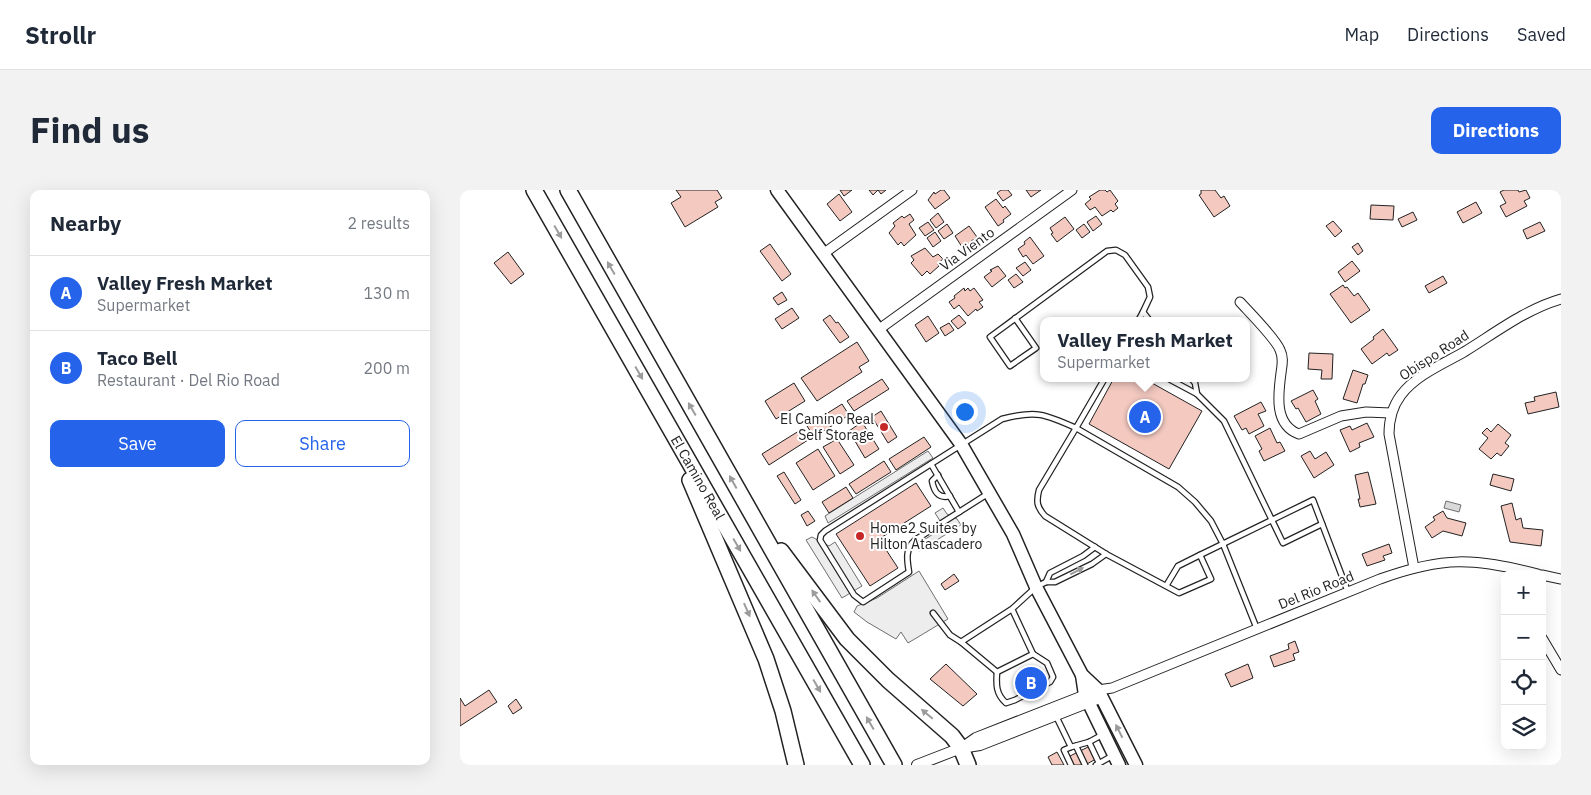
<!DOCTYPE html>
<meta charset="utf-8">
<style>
:root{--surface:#fff;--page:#f2f2f3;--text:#1f2937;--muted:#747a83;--line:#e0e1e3;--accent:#2563eb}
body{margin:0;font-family:"IBM Plex Sans",sans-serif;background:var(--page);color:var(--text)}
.controls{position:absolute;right:15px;bottom:15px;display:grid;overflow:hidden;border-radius:10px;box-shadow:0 5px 20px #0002}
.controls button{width:45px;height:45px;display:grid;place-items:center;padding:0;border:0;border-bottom:1px solid var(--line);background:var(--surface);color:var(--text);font:25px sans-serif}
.you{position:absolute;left:504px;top:221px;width:18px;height:18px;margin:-12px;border:4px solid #fff;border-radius:50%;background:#1a73e8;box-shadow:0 0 0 8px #1a73e833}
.badge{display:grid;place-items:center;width:32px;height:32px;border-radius:50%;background:var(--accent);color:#fff;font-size:16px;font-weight:700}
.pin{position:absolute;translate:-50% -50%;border:2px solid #fff;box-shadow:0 1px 5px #0006}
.popup{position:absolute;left:580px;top:127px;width:210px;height:65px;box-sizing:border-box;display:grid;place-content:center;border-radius:10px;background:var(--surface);filter:drop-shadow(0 1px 4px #0005);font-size:16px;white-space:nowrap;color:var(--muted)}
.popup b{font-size:19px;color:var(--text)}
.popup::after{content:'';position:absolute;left:50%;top:100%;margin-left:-10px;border:10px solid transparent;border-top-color:var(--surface)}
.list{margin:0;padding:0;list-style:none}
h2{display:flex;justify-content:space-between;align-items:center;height:65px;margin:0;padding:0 20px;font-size:21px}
h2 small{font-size:16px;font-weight:400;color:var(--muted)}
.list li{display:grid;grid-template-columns:32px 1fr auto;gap:15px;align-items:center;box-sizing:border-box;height:75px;padding:0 20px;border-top:1px solid var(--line)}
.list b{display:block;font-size:19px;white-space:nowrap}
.list p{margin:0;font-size:16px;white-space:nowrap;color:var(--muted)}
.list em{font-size:16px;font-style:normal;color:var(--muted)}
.actions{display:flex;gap:10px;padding:15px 20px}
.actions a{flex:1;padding:11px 0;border:1px solid var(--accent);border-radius:10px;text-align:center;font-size:18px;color:var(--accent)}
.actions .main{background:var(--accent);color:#fff}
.icon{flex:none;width:28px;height:28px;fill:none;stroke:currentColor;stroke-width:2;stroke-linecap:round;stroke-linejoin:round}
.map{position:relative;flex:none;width:1101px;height:575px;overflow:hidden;border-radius:10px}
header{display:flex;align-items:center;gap:30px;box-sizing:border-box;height:70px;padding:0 25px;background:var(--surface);border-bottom:1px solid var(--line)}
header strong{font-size:24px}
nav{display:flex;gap:28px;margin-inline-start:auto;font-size:18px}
.intro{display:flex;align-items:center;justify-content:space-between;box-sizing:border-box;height:120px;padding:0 30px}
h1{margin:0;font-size:35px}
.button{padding:12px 22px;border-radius:10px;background:var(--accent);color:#fff;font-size:18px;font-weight:700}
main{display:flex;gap:30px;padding:0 30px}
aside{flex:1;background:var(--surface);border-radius:10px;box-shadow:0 5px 20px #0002}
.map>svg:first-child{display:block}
</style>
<header>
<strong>Strollr</strong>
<nav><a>Map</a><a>Directions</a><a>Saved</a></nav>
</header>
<div class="intro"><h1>Find us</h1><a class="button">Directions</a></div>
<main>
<aside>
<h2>Nearby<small>2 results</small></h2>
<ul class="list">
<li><span class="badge">A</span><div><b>Valley Fresh Market</b><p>Supermarket</p></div><em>130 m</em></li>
<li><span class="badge">B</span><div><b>Taco Bell</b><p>Restaurant · Del Rio Road</p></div><em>200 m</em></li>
</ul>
<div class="actions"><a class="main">Save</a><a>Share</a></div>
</aside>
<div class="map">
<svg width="1101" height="575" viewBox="0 0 1101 575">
<defs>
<pattern id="water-ripples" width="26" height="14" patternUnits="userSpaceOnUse" patternTransform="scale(1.25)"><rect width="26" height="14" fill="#d9d9d9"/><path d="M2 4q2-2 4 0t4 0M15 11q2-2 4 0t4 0" fill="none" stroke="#bababa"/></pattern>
</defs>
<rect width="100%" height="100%" fill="#fff"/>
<g fill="#ededed" stroke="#6f6f6f">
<polygon points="468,261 473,268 368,333 365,326"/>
<polygon points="483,318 487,324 497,329 501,335 459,361 456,355 484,337 475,323"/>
<polygon points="352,347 369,356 375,352 402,396 382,408 346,350"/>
<polygon points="459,381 488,429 448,453 441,442 436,449 407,432 394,422 397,416 417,408"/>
</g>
<polygon fill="url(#water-ripples)" stroke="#6f6f6f" points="986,311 1001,315 999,322 984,318"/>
<g fill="#f3c9c0" stroke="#222">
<polygon points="216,0 257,0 262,8 255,12 258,17 225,37 211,13 221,7"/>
<polygon points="380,0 392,0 384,6"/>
<polygon points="409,0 426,0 421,4 418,0 413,5"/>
<polygon points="481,0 484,0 490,8 475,19 468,10 474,2 475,4"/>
<polygon points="541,0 548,0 552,5 543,11 537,3"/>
<polygon points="566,0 581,0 571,7"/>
<polygon points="640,0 645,0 647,2 650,0 658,11 655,14 658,18 653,22 651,20 642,26 635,17 630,20 625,14 631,9 629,7"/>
<polygon points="741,0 755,0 761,8 764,6 770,16 754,27 739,5 741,4"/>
<polygon points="1044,0 1058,0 1059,2 1066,0 1070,8 1064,11 1067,16 1046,27 1040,16 1046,13 1040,2"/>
<polygon points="379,4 392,22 380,31 367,14"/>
<polygon points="536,9 543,18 545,16 551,24 543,30 544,32 538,36 525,17"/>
<polygon points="1016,12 1022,23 1003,33 997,22"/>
<polygon points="911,15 934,16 933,30 910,29"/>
<polygon points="953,22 957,30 942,37 938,29"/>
<polygon points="478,23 484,32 476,38 470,30"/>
<polygon points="450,24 454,30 449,34 456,45 444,56 441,52 438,55 429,43 435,36 433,33 442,26 444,28"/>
<polygon points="636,26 642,34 633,41 627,32"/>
<polygon points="605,27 614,39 597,52 591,44 593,43 590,38"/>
<polygon points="873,31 882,41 875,47 866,36"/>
<polygon points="468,32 474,40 465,46 459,38"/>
<polygon points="1080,32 1085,41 1067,49 1063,40"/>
<polygon points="487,34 493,43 484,49 478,41"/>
<polygon points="624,34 630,42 622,48 616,40"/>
<polygon points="509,36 517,47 510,52 511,53 502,57 495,46"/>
<polygon points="475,42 481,51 473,57 467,48"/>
<polygon points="570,47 584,66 573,74 566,65 563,67 558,59 565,54 564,52"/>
<polygon points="898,53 903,61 898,65 892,57"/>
<polygon points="310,54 331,84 322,91 300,61"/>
<polygon points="465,58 473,67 478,64 483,69 477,74 479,76 470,84 467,81 462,86 451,73 454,70 451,66"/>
<polygon points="48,62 64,84 51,94 34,73"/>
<polygon points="892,71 900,81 885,92 878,82"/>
<polygon points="565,72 571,80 563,86 556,78"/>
<polygon points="538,76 546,86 532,97 524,87 532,81 530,80"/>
<polygon points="556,84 563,92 554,98 548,90"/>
<polygon points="983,86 987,93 969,103 965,96"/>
<polygon points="883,95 885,98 887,97 894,106 898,103 910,120 891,133 870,104"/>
<polygon points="504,98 505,101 508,98 510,101 514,98 523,110 519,112 523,117 517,121 516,119 508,126 499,115 494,119 489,112 495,108 494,106"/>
<polygon points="322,102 327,110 318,115 313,108"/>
<polygon points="332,118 339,128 322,139 315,129"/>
<polygon points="370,125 376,133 378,132 389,147 380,153 363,130"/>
<polygon points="499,125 506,133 498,139 491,131"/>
<polygon points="468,126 479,143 466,152 455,135"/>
<polygon points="489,133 494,140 485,146 480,138"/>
<polygon points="923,139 938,160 929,166 927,163 912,174 901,159 914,149 913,147"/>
<polygon points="397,152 409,171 399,177 402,182 357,211 341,188"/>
<polygon points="849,163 873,164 872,189 861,189 862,180 848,179"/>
<polygon points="893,180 908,185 905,194 903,194 897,213 883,209"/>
<polygon points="654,188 683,188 742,221 709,279 629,234"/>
<polygon points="422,189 429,199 394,221 387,211"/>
<polygon points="334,193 345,211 316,229 305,211"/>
<polygon points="853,200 858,209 855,211 861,224 846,232 838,218 836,219 831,211"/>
<polygon points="1096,202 1099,217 1068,224 1065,213 1075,211 1074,207"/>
<polygon points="801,212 806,221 798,224 804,236 789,244 786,238 782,240 774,226"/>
<polygon points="382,214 389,225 354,247 347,236"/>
<polygon points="421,221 437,247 428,253 412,227"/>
<polygon points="402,232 419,259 405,268 389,241"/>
<polygon points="907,233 914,247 899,253 900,257 890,262 880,240 890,236 892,240"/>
<polygon points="1038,234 1051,245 1045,253 1049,256 1041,266 1037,263 1031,269 1019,259 1028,248 1022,243 1027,238 1031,242"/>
<polygon points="810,238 817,253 820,252 825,261 804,271 799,261 802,259 795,246"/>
<polygon points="342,239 348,250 309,275 302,264"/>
<polygon points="464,247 471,257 436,280 429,269"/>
<polygon points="377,249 394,275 380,284 363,257"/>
<polygon points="358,259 375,286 353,300 336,273"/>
<polygon points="850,261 855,269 866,262 874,275 854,288 841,266"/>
<polygon points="424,271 431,282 396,304 389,294"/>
<polygon points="324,282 341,310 335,314 317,286"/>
<polygon points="908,282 916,314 900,317 898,309 900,309 895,285"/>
<polygon points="1033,284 1054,289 1051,301 1030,295"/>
<polygon points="456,293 471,316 419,349 438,378 410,396 376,344"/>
<polygon points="386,297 393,308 369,323 362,312"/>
<polygon points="1052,313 1056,330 1061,328 1063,338 1083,340 1081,356 1050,352 1041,316"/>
<polygon points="348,321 355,331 347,336 341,325"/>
<polygon points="983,321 987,328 1006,333 1002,346 983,341 972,348 965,337 975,330 973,327"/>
<polygon points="929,354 932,363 923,366 925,370 907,376 902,364"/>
<polygon points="494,384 499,391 485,400 481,394"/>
<polygon points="835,451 839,462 833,464 835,470 814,477 810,466 829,459 828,454"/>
<polygon points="486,474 517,504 503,516 470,489"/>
<polygon points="788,474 793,488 771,497 765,484"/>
<polygon points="582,481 587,490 559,505 554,495"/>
<polygon points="29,500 37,512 0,536 0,508 5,516"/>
<polygon points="56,509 62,518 53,524 48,516"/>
<polygon points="630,556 636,569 625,575 612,575 608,567"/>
<polygon points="597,562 604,575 592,575 588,567"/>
</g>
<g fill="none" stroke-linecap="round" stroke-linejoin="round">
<g stroke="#222" stroke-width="7">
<g id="service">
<polyline points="555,128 576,158 550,176 530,147 647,61 656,60 665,65 688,97 690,107 683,122"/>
<polyline points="678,131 683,122 690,131"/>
<polyline points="707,188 737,204"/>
<polyline points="731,188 735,193 737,204 764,231 823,353 862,334"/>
<polyline points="471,274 499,322"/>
<path d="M478 285 472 291C474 301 478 309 490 306"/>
<path d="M529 303 455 350C445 359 447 370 449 382L403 412 394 405 360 350 361 345 365 341 542 229C576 220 585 224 616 238L645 188"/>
<polyline points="740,365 853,310 888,402"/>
<polyline points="586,392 590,383 623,366 635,357"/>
<path d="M706 396 718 376 740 365 751 389 719 403 646 364 585 326C577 317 576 312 579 300L616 238 718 297 735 312 751 331 763 354 797 439"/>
<polyline points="552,419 573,464 537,482 501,452 552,419 576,397 586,392 595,392 632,374 646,364"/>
<polyline points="473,423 490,445 501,452"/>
<path d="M537 482C536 495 536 504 546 513L555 510 590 492 593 487 587 473 573 464"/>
<polyline points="596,526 611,557 604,560 611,575"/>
<polyline points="629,552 639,573"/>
<polyline points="616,556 625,575"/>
<polyline points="611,557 629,552 642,545"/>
<polyline points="636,575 652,566"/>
</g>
</g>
<g stroke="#222" stroke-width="11">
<g id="minor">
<polyline points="363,64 452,0"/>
<path d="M780 112C790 123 816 149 820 160 824 168 822 175 821 183 818 205 814 235 839 244L881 226 906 222 931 223"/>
<polyline points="418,140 612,0"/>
<path d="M954 378 929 244C929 230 932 217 941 205 956 185 983 174 1004 162 1035 143 1066 119 1101 109"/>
<polyline points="1082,385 1101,389"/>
<polyline points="1082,448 1101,480"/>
<path d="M638 500 652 498 920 389C984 366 1013 368 1078 384"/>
</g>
</g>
<g stroke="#222" stroke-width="12">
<g id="tertiary">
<polyline points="506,555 516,548 631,503"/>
<polyline points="457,575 501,558 520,555 642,507"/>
</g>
</g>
<g stroke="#222" stroke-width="15">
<g id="secondary">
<polyline points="317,0 501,254 553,344 576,397 622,485 638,500 676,575"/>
<polyline points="622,485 625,505 659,575"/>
</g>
</g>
<g stroke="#222" stroke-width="18">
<g id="motorway">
<path id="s1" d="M74 0 402 575"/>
<polyline points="108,0 434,575"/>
<polyline points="230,290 306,469 323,521 336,575"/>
<polyline points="321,361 387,449 428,490 492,546 501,558 508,575"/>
</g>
</g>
<use href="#service" stroke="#fff" stroke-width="4.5"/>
<use href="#minor" stroke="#fff" stroke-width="9"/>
<use href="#tertiary" stroke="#fff" stroke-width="10"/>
<use href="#secondary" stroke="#fff" stroke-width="12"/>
<use href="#motorway" stroke="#fff" stroke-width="15"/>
</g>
<defs><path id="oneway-solid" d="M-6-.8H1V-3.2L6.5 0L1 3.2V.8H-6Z" transform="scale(1.25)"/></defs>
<g fill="#9c9c9c">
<use href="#oneway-solid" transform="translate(98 42) rotate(60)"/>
<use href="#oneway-solid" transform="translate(151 78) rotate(-120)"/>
<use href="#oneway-solid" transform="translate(179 183) rotate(60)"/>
<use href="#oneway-solid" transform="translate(232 219) rotate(-120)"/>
<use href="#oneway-solid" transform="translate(273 292) rotate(-119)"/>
<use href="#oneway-solid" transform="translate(277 355) rotate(60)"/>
<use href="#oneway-solid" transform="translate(617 381) rotate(-27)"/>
<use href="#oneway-solid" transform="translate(356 406) rotate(-125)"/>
<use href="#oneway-solid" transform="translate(287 420) rotate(66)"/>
<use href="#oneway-solid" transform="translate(357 496) rotate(60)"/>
<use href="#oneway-solid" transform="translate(467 524) rotate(-140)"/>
<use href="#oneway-solid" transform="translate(410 533) rotate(-120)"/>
<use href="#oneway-solid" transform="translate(659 541) rotate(-117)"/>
</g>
<g fill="#c62828" stroke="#fff" stroke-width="2">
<circle cx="424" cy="237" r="5"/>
<circle cx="400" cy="346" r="5"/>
</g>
<g text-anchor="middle" stroke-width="4" stroke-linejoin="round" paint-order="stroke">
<g font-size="14" fill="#222" stroke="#fff">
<text transform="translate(507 59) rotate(-36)" y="5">Via Viento</text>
<text transform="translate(974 165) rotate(-33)" y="5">Obispo Road</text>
<text dy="5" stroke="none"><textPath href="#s1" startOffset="331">El Camino Real</textPath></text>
<text transform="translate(856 400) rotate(-22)" y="5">Del Rio Road</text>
</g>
<g font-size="14" fill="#222" stroke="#fff" text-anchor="end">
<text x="414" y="234">El Camino Real<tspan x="414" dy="16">Self Storage</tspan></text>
<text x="410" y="343" text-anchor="start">Home2 Suites by<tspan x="410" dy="16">Hilton Atascadero</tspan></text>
</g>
</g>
</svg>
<div class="controls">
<button>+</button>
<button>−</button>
<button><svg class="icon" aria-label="locate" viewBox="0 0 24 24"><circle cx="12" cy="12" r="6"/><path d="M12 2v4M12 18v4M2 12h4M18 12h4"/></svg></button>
<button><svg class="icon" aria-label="layers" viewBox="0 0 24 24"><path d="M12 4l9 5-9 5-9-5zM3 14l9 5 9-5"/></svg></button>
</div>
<div class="you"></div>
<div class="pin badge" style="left:685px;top:227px">A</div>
<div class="popup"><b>Valley Fresh Market</b>Supermarket</div>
<div class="pin badge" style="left:571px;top:493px">B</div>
</div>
</main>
